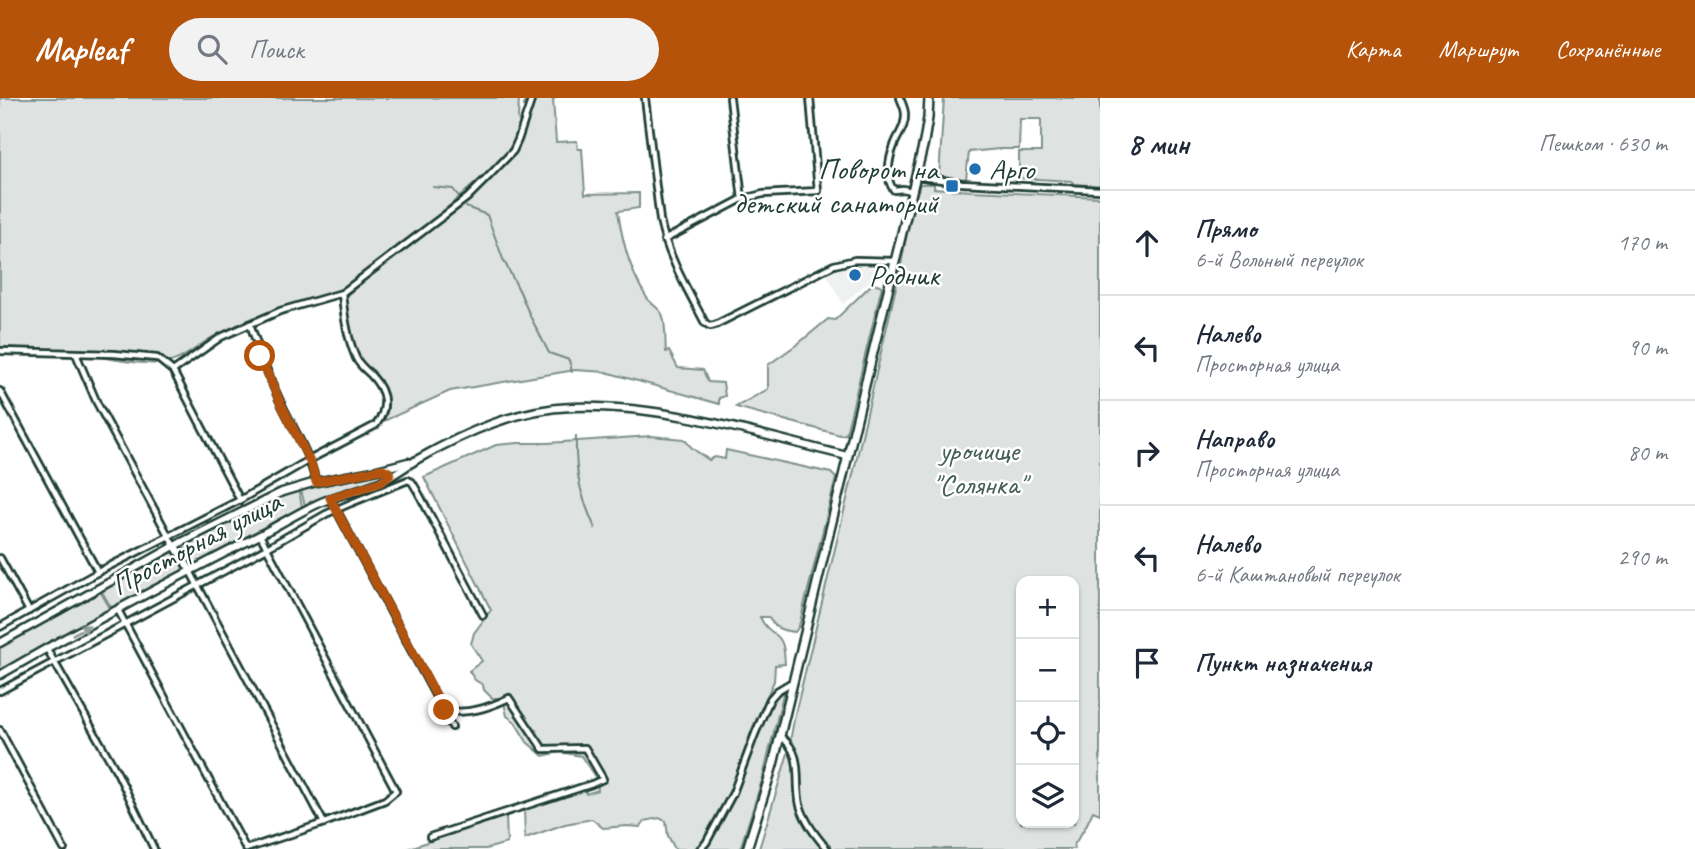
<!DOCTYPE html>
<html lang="ru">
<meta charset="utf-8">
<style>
:root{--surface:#fff;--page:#f2f2f3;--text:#1f2937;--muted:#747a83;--line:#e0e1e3;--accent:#b45309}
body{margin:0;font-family:Caveat,sans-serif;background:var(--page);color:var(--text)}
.controls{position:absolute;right:21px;bottom:21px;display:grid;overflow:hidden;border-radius:14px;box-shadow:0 2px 5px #0004}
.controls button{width:63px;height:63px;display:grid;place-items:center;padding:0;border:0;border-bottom:2px solid var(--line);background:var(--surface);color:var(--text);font:35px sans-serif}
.stop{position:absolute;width:21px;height:21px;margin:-16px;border:5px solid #b45309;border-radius:50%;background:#fff}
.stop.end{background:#b45309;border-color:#fff;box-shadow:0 2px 7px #0008}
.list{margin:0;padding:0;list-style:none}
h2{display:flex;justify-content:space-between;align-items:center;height:91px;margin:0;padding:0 28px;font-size:30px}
h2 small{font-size:23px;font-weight:400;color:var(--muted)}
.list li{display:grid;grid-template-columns:46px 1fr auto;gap:21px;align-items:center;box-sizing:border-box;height:105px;padding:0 28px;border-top:2px solid var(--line)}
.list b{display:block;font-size:26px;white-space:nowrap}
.list p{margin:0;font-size:23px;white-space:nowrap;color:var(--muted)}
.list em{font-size:23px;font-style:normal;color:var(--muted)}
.icon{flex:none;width:38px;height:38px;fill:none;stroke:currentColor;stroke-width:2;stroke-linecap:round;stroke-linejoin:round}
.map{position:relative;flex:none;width:1100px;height:751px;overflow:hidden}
header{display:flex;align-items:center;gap:42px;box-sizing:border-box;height:98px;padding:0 35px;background:var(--accent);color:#fff}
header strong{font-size:33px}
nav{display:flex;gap:38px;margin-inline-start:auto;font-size:24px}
.search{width:490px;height:63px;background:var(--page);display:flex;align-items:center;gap:18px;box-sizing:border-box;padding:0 24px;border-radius:38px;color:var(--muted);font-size:26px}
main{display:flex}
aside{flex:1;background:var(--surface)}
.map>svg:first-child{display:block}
</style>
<header>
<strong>Mapleaf</strong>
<div class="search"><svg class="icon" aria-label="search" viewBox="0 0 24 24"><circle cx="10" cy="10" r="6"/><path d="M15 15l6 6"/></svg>Поиск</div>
<nav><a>Карта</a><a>Маршрут</a><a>Сохранённые</a></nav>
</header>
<main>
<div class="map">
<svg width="1100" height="751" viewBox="0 0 1100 751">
<rect width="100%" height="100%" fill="#fff"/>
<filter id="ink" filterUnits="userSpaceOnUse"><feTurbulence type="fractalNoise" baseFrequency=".0143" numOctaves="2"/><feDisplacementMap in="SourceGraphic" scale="14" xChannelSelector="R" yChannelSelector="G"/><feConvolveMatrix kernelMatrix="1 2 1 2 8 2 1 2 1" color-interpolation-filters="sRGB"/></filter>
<g filter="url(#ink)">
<polygon fill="#eef1f0" points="858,164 861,168 873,169 872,181 843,206 827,177 851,165"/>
<g fill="#dee3e2" stroke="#7e908b" stroke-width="2" fill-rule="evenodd">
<path d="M0 0H519L518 21 521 27 516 42 500 63 430 125 343 191C324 201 301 203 281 210 259 217 237 226 217 237 201 244 184 263 165 265 132 268 98 257 64 253 43 250 21 250 0 249Z"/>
<path d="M535 0H556L553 1 556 44 577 43 578 51H582L585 96 639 95V110L618 113C622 143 630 174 647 200 651 206 659 210 662 216 666 223 665 244 666 254L669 253 678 270 703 272 708 284 723 285 725 298 719 300V306L606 274 575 272 450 293 384 323 388 311 387 297 374 273 361 264 358 257 345 215 346 198 376 172 471 100 518 50Z"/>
<polygon points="944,0 1100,0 1100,88 1075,86 1072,83 1019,80 1019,54 1041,54 1041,21 1020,21 1019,51 999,51 969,54 966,81 939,79"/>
<path d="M920 86H934V90L972 93 1100 99V716L1093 713 1086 728 1074 747 1075 751H759L788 655 795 616 855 368 901 167 910 118ZM1021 483H1074V725H1021Z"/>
<polygon points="877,186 882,188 846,336 840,337 736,309 768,291 768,267 799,245 828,221 835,222 871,187"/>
<path d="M651 338 684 341 692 350 709 362 715 359 725 361 726 352 831 375 836 380 799 528 795 534C779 532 777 531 768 519H760C764 528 768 531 776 537 785 544 784 556 785 566L775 567 774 583 752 631 731 692 702 745 694 751H675L668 738 666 723 659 720 645 723 640 729 627 728 603 730 592 721 565 726 525 740 524 711 585 690 586 696 598 692 597 682 581 658 560 654 543 658 527 644 515 624 507 618 503 600H492L484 592 483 587 475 582 469 573 482 563 471 546 474 535 491 512 424 379 496 347 518 345H548Z"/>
<polygon points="380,376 382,378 381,379 331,396 305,408 301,392"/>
<polygon points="299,392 302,409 195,466 183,448 283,398"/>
<polygon points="172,454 175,455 183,468 182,473 112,511 101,492"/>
<polygon points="100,493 111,512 0,573 0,548"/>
<polygon points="784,592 763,679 740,751 705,751 735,695 772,601"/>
<polygon points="506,717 507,745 486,751 407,751"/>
</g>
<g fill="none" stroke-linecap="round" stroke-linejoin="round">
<g stroke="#758883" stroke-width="2">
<polyline points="524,8 525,0"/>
<polyline points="433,89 453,91 460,100"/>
<polyline points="466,109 487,117 503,161 520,194 530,218 549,255 569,262 572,274"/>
<path d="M576 338C575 376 580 396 595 430"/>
</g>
<g stroke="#1f3d34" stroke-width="10">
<g id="street">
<path d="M645 0 660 122C668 159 687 191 705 225L710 228 715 227 834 167 855 162 894 163"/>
<path d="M900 0C902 5 905 11 905 16 906 29 897 38 894 48 889 60 885 83 894 92L903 91 911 93"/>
<polyline points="916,78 962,85 1100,92"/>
<polyline points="742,101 763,96 818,93 810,0"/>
<polyline points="664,142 742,101 730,0"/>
<path d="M250 226C259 252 268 278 280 303 293 330 309 355 316 384"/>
<polyline points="0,253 114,256 157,260 173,273 240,402"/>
<polyline points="76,256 97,305 174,448"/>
<polyline points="173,273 221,239 280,213 342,195 467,100 489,78 513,53 518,42 532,0"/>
<polyline points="0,293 98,474"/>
<polyline points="330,400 452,629"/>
<polyline points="0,460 29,513"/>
<polyline points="190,473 324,725"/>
<polyline points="118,512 246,751"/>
<path d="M0 529 98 474 240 402 309 362 376 327C389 309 386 293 371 277 366 272 359 267 356 260 347 239 344 219 342 195"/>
<polyline points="47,551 118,676 154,751"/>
<polyline points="0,593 267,450 326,416 351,405 408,382 412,384 418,394 483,517"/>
<polyline points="0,632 64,751"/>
<path d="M781 639C805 657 794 682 800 707 805 724 816 738 827 751"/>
<path d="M430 739 592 686 603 681 585 650 543 651 509 600C488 610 467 617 444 612"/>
<polyline points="246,751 324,725 385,702 396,693 260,437"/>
<polyline points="700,751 706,745 733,695 755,636 770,601 777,593 792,584"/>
</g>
</g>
<g stroke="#1f3d34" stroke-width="11">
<g id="secondary">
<polyline points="175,448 190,472"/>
<polyline points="0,545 180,445 282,394 316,384 373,373 408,364"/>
<path d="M0 577C84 528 170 483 256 439 277 428 296 416 317 406 338 396 361 393 382 383 395 377 406 368 418 361 466 334 517 311 572 309 661 305 761 337 847 358"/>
</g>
</g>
<g stroke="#1f3d34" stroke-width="12">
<polyline id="primary" points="747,751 773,667 780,638 924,44 928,20 929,0"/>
</g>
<use href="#street" stroke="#fff" stroke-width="4.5"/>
<use href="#secondary" stroke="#fff" stroke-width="6"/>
<use href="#primary" stroke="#fff" stroke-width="7"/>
</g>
<defs><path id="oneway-solid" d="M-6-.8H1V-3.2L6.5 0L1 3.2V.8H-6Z" transform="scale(1.75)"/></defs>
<use fill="#8f9e9a" href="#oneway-solid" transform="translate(81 532) rotate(-29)"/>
</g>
<g fill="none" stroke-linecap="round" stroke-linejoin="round" filter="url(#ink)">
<polyline stroke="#b45309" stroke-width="9" points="260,258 279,302 312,368 316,384 383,371 389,374 390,377 381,384 330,400 444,612"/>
</g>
<g fill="#1f6fb2" stroke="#fff" stroke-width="2.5">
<circle cx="975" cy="71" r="7"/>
<rect x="945" y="81" width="14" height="14" rx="3.5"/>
<circle cx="855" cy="177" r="7"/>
</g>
<g text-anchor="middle" stroke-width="5" stroke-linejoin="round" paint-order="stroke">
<g font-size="30" fill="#1f3d34" stroke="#fff" text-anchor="start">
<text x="938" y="81" text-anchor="end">Поворот на<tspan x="938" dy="34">детский санаторий</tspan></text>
<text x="989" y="81">Арго</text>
<text x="869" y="187">Родник</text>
</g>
<g font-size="30" fill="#455e57" stroke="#fff">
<text x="979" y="362">урочище<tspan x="979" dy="34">"Солянка"</tspan></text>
</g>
<g font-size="30" fill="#1f3d34" stroke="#fff">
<text transform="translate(196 445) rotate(-28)" y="10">Просторная улица</text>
</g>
</g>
</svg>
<div class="controls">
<button>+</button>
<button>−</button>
<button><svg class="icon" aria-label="locate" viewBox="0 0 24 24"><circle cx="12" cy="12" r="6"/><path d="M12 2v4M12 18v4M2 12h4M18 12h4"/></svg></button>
<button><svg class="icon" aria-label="layers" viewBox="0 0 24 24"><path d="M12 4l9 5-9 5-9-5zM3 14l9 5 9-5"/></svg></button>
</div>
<div class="stop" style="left:260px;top:258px"></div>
<div class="stop end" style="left:444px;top:612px"></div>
</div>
<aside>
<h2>8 мин<small>Пешком · 630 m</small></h2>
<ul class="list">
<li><svg class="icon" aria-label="ahead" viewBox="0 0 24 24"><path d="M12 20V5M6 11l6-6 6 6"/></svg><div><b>Прямо</b><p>6-й Вольный переулок</p></div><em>170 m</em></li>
<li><svg class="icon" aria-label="left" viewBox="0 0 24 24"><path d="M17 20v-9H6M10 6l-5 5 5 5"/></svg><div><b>Налево</b><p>Просторная улица</p></div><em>90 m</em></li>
<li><svg class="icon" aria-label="right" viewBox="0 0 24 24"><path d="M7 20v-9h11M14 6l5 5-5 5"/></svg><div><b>Направо</b><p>Просторная улица</p></div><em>80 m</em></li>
<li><svg class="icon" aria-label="left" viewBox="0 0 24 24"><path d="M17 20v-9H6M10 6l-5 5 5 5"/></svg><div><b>Налево</b><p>6-й Каштановый переулок</p></div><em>290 m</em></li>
<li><svg class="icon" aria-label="arrive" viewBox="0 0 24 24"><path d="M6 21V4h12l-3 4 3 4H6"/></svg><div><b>Пункт назначения</b></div></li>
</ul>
</aside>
</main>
